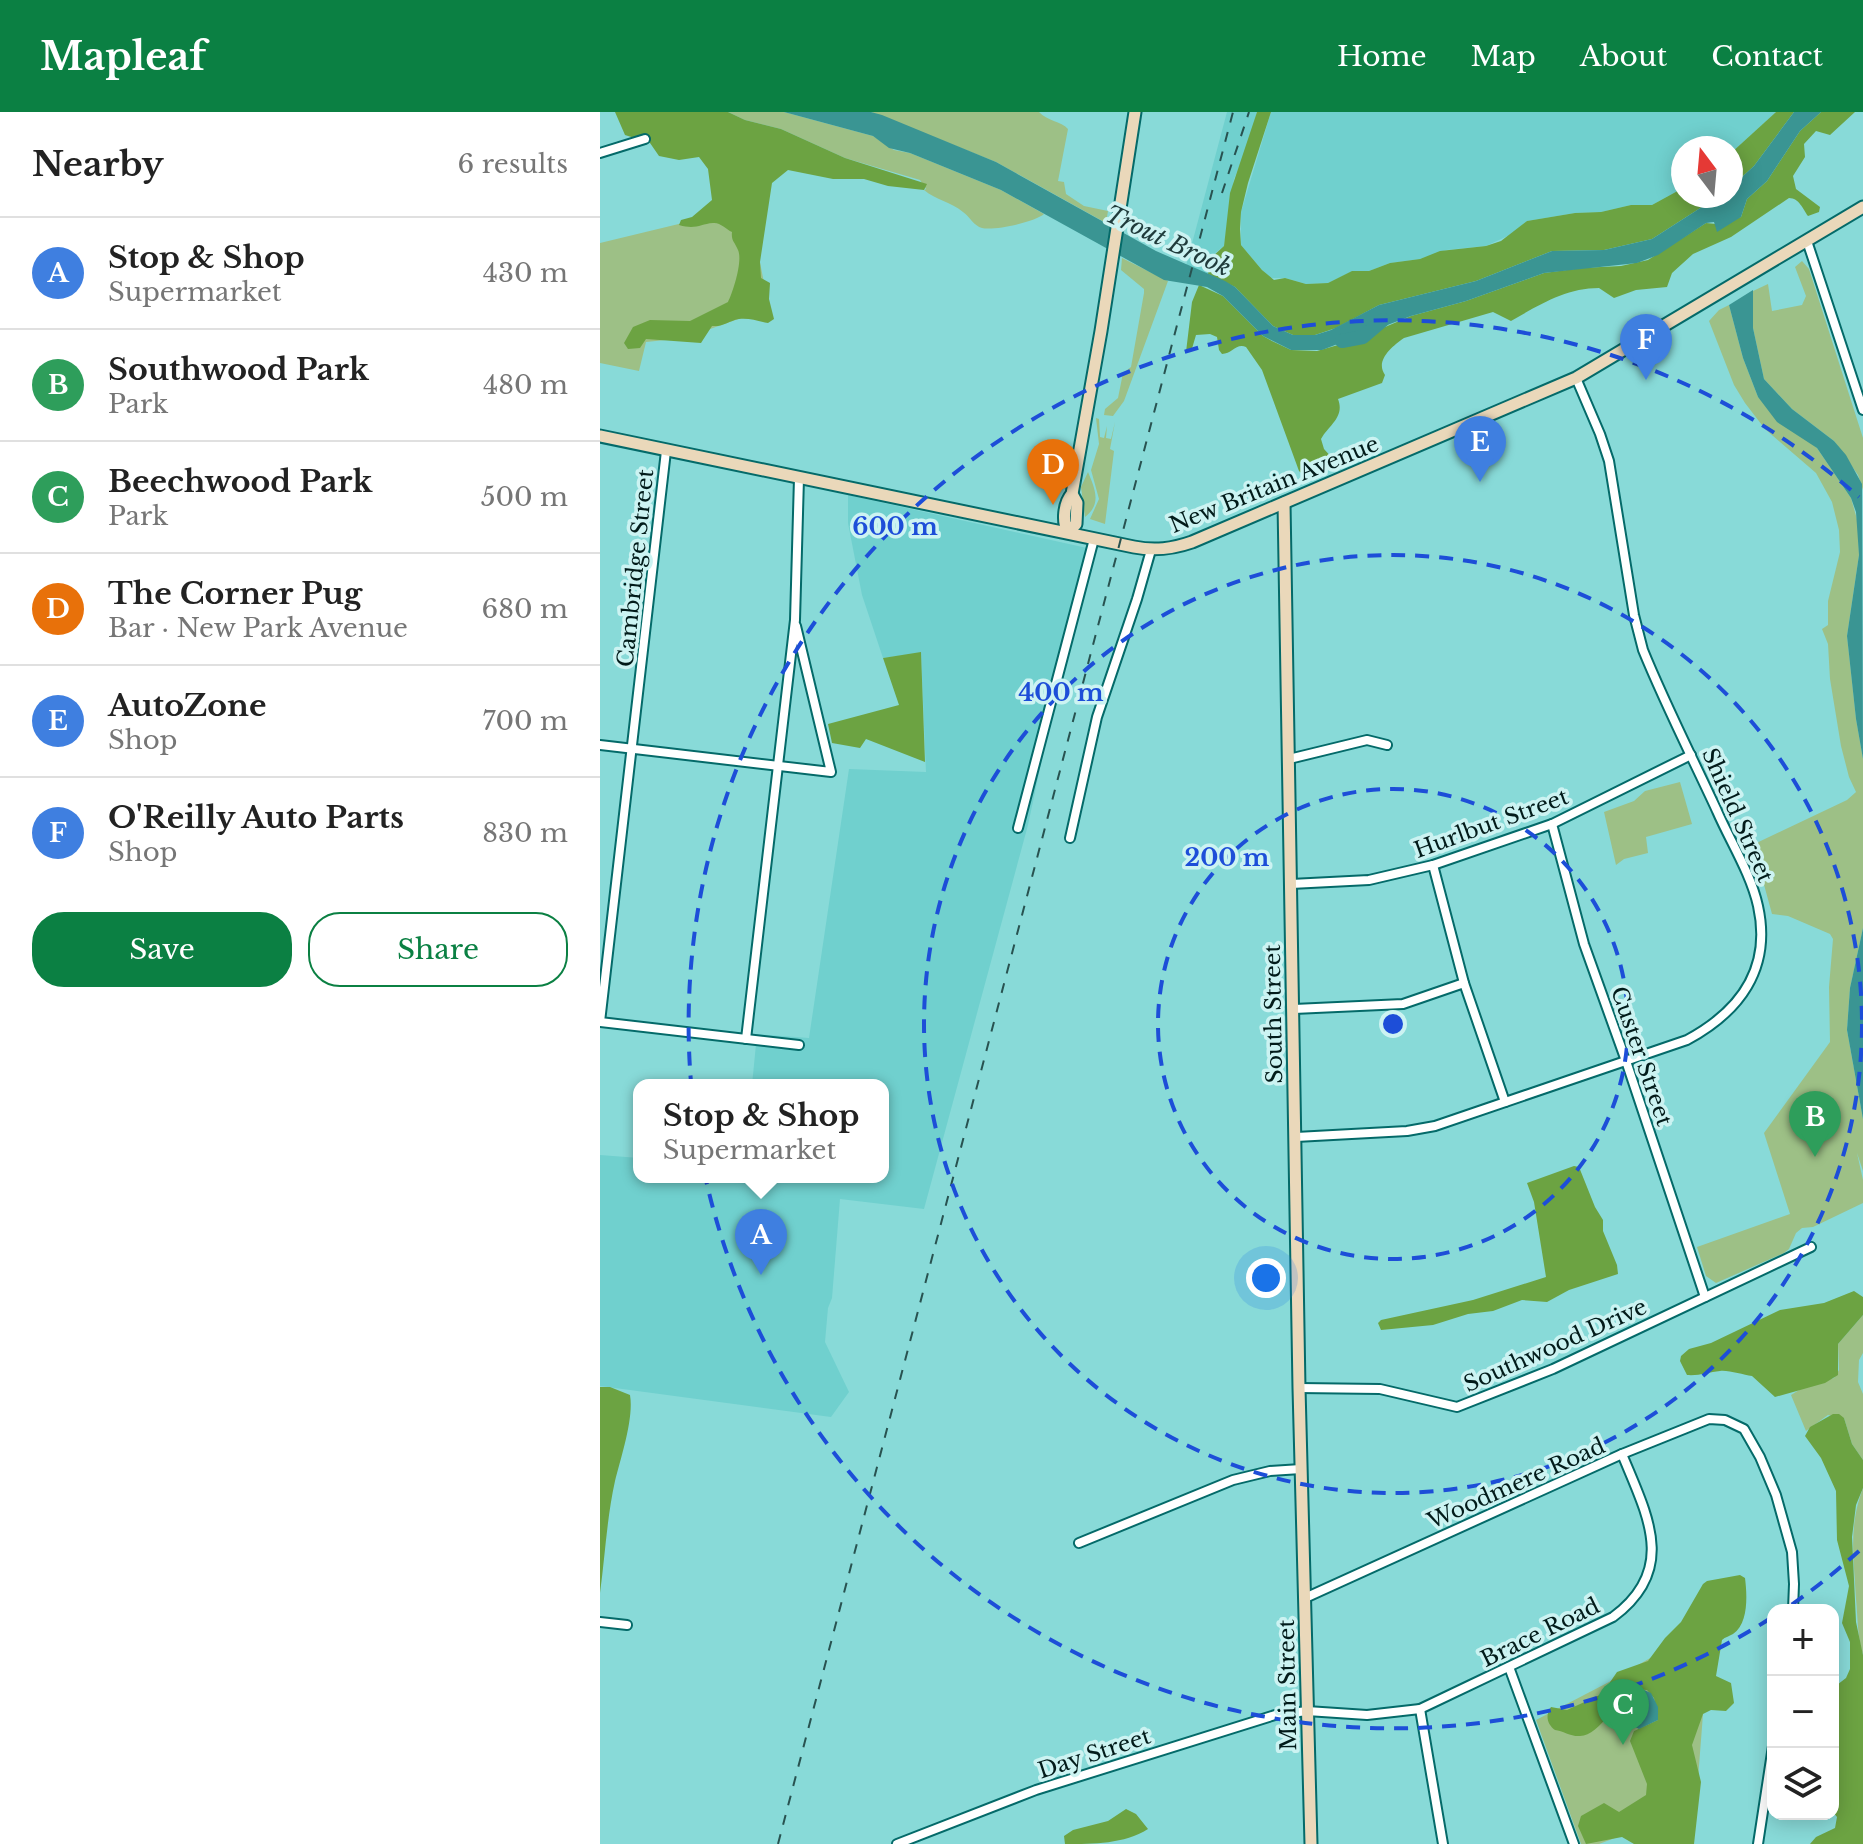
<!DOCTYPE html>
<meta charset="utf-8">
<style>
:root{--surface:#fff;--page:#f6f6f6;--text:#222;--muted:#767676;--line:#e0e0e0;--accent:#0b8043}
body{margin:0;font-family:"Libre Baskerville",serif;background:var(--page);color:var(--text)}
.controls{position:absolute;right:24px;bottom:24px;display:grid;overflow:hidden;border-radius:16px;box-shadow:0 4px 20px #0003}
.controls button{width:72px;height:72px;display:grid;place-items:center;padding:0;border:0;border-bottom:2px solid var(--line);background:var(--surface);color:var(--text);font:40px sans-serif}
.compass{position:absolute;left:1071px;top:24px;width:72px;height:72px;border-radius:50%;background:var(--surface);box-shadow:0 4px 20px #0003;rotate:344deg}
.you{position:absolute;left:666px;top:1166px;width:28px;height:28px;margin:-20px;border:6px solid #fff;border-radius:50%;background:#1a73e8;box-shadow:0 0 0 12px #1a73e833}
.badge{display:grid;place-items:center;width:52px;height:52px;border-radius:50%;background:var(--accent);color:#fff;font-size:26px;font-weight:700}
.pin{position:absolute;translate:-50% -66px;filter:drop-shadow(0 2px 4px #0008)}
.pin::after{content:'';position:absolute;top:42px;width:28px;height:24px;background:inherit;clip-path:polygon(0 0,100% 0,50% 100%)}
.popup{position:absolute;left:33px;top:967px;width:256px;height:104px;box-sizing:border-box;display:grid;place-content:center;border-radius:16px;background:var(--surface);filter:drop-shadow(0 2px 6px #0005);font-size:26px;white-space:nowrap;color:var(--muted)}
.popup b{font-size:30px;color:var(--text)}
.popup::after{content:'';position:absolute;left:50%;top:100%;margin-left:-16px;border:16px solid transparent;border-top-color:var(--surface)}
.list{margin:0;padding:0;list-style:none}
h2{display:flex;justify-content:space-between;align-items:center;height:104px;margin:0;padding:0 32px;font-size:34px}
h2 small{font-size:26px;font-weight:400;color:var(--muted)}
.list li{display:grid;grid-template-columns:52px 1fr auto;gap:24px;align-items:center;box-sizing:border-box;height:112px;padding:0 32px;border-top:2px solid var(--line)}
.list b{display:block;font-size:30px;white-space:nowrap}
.list p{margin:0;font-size:26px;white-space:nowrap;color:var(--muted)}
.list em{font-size:26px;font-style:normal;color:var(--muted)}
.actions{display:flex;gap:16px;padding:24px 32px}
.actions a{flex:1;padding:18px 0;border:2px solid var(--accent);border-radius:32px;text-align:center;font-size:28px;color:var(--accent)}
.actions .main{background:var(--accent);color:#fff}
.icon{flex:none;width:44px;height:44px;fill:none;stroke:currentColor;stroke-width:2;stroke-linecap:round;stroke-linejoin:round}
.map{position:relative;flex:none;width:1263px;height:1732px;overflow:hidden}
header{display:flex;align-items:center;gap:48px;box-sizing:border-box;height:112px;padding:0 40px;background:var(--accent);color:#fff}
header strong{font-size:38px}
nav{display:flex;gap:44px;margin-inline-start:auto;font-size:28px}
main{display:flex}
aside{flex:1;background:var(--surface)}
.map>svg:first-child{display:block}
</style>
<header>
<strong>Mapleaf</strong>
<nav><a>Home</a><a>Map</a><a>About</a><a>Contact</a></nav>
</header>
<main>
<aside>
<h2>Nearby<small>6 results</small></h2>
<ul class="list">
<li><span class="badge" style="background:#3f7fe0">A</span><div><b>Stop &amp; Shop</b><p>Supermarket</p></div><em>430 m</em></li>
<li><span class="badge" style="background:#2e9e5b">B</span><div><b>Southwood Park</b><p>Park</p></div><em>480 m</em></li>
<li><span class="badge" style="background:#2e9e5b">C</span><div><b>Beechwood Park</b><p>Park</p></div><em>500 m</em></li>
<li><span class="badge" style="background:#e8710a">D</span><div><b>The Corner Pug</b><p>Bar · New Park Avenue</p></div><em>680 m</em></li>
<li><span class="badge" style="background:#3f7fe0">E</span><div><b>AutoZone</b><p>Shop</p></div><em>700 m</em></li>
<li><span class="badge" style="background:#3f7fe0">F</span><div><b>O'Reilly Auto Parts</b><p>Shop</p></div><em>830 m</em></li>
</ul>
<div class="actions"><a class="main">Save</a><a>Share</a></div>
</aside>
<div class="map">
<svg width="1263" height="1732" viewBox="0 0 1263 1732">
<rect width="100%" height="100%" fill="#88dad8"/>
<g fill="#70d0ce">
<polygon points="627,0 657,0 648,34 634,67 624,134 615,141 608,155 608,162 586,154"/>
<polygon points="671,0 1176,0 1131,41 1131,36 1083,36 1083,76 1052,93 1031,93 1001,100 975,101 927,109 912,122 886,134 846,138 820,147 790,151 769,159 753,159 728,171 706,172 685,166 669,166 641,133 641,100"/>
<polygon points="248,383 487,436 428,713 324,1097 240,1087 232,1186 228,1196 225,1230 249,1280 231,1305 0,1274 0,1043 39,1046 39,1065 283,1065 283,973 152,973 157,922 209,926 249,657 326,660 321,541 283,546 262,483 248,411"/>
</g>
<g fill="#9dc086">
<path d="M128 0H184L273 24 294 38 310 41 401 78 444 102C435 110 394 119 382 116 374 114 370 105 363 100 351 90 336 88 324 78L326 77 320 68 245 46 181 17 145 8Z"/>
<path d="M271 0H439C447 9 461 9 468 17L458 69 464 70 466 82 484 94 508 99 506 111 396 50Z"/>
<polygon points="149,95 169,196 85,226 46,230 39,259 0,251 0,131"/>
<polygon points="522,146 568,169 524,289 513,304 504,303 505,297 518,286 523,261 531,255 544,181 544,177 521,158"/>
<polygon points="1202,149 1209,157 1263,326 1263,378 1258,363 1234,329 1192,297 1164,267 1153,216 1153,179 1168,172 1172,199 1202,193 1206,184 1195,155"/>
<polygon points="1129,193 1143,246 1158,285 1217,336 1251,386 1258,411 1259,443 1247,524 1256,607 1263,647 1263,816 1250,876 1247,918 1263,1007 1263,1059 1257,1041 1263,1068 1263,1091 1213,1115 1202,1116 1196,1121 1189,1137 1184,1141 1116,1171 1106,1164 1097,1135 1190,1102 1164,1021 1230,930 1229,875 1233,827 1230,822 1188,804 1172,802 1163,769 1148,735 1247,688 1256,680 1249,665 1241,634 1230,567 1228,532 1222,517 1228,513 1228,489 1240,440 1239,418 1232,390 1216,361 1165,317 1145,291 1134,273 1109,209 1119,198"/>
<polygon points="496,306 499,307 500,325 504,326 507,314 506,326 511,327 515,310 510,337 514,339 505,412 490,407 499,387 491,358 499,332"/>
<path d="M488 360C495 377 502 392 485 405L481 375Z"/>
<polygon points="1080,670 1092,712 1046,725 1048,741 1024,747 1016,753 1004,700 1034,689 1045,679"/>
<polygon points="1263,1203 1263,1241 1259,1248 1258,1270 1263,1282 1263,1348 1252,1332 1244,1306 1228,1303 1206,1319 1191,1283 1204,1275 1234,1266 1239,1258 1238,1232"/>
<path d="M1263 1376V1543C1257 1523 1258 1507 1256 1487 1254 1446 1248 1416 1263 1376Z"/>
<polygon points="1093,1521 1116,1537 1103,1602 1093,1732 1036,1718 999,1732 981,1732 936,1608 1009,1570"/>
</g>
<g fill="#6ca342">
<path d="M15 0H128L145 8 181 17 245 46 327 72 324 78 288 74 264 67H233L188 58 172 71 160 150 161 166 170 171 169 187 174 207 168 211C157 209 150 206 139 207 128 209 124 215 112 214L101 231 46 227 40 236 28 237 24 231 33 215 50 208 90 209 128 190C133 180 143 149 138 138 135 130 131 129 132 120 126 117 120 110 113 111 100 112 96 118 79 113L81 108 92 105 112 88 108 57 99 45 79 48 59 44 50 31 25 23Z"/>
<polygon points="657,0 671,0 648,71 641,100 640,117 641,133 662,158 674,168 685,166 706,172 728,171 752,159 769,159 790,151 820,147 840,139 886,134 901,129 927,109 975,101 1001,100 1031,93 1052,93 1083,76 1083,84 1119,84 1052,127 1004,138 952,139 876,169 779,193 736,216 715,223 693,223 673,214 635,175 608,162 612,145 624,134 630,81"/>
<polygon points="1176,0 1194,0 1154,54 1131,75 1131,41"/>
<path d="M1221 0H1255L1230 23 1216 19 1204 32 1205 45 1193 64 1196 77 1220 95 1219 100 1208 104C1203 97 1199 86 1189 86L1131 125 1093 142 1072 161 1067 175 1036 178 1014 186 999 176C966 176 939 193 911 209L893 200 804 226C791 235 775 249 785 263L782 271 738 287C745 305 729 313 721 327L724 337 733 347 734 352 706 365 699 359 662 258 646 235C636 231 632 242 622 242L619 238 617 225 610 222 596 223 591 240H586L592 190 599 173 623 184 663 224 672 229 691 238 717 239 752 229 811 204 866 189 944 161 982 156 1021 154 1048 148 1106 111 1116 112 1141 105 1147 87 1167 69 1200 19Z"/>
<polygon points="321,540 325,650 266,627 260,636 232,631 228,612 299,593 283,546"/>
<polygon points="974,1054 979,1055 995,1095 1003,1108 1003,1119 1017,1153 1018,1162 969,1178 947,1190 922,1188 893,1199 868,1202 833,1213 781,1218 778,1211 781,1208 873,1188 946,1165 934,1090 927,1071"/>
<path d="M1254 1179 1263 1185V1203L1238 1232V1263L1225 1271 1175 1285 1152 1264C1143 1263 1129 1258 1120 1259 1109 1260 1099 1264 1087 1263L1080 1249 1081 1244 1089 1237 1111 1231 1180 1198 1224 1191Z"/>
<path d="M0 1275H10L30 1283C34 1306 21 1345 15 1369 7 1405 5 1444 0 1481Z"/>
<polygon points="1233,1302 1239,1302 1244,1306 1252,1332 1263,1348 1263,1376 1256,1393 1252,1425 1256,1510 1263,1543 1263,1732 1210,1732 1216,1725 1235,1716 1237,1705 1233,1700 1233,1576 1246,1566 1250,1557 1250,1530 1242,1511 1249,1474 1237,1428 1236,1379 1221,1346 1205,1324 1210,1315"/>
<path d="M1140 1463 1145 1466C1147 1482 1149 1511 1133 1522 1130 1524 1125 1525 1122 1528L1116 1564 1131 1571 1134 1591 1126 1599 1111 1598 1103 1602 1092 1633 1101 1670 1094 1732H1034L1022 1725 986 1732 978 1714 981 1704 1004 1691 1019 1700 1046 1683 1047 1672 1030 1629 1034 1619 1058 1608 1054 1586 1047 1578 1032 1577C1016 1588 1001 1623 980 1624 972 1625 963 1619 955 1618 947 1612 945 1603 951 1595L967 1598 1002 1582 1017 1560 1048 1549 1065 1526 1081 1510 1103 1472 1107 1469Z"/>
<path d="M526 1697 536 1702 548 1717C524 1732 494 1732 465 1732L464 1724 473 1718 508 1709Z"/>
</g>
<g fill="#3a9593">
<polygon points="184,0 271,0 282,3 396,50 556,139 625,169 635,175 673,214 693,223 715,223 731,218 779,193 876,169 952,139 1004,138 1052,127 1119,84 1131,84 1131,75 1154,54 1194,0 1221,0 1200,19 1167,69 1147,87 1141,105 1117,120 1114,110 1106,111 1058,143 1037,151 944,161 866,189 811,204 722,238 691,238 663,224 623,184 607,175 564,168 401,78 310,41 289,36 273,24"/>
<polygon points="1153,178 1153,216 1164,267 1192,297 1234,329 1246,343 1262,372 1263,647 1256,607 1247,524 1259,443 1256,400 1251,386 1217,336 1177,310 1158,285 1143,246 1129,193"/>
<polygon points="1263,816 1263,1007 1247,918 1250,876"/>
<polygon points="1037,1575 1051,1581 1058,1595 1058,1608 1039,1617 1028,1611 1024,1598 1028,1580"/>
</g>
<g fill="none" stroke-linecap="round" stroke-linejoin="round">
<polyline stroke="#3a9593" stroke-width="14" points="742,229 763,225 783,208"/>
<g stroke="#046a69" stroke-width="12">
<g id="street">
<polyline points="0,41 45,27"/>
<polyline points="1207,129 1263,298"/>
<polyline points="66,339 0,910 199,933"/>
<polyline points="0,633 231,660 196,514"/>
<polyline points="689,647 767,628 787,633"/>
<polyline points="952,712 984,832 1026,949 1105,1185"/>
<polyline points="418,716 494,427"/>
<polyline points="470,726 497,605 537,487 551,438"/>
<polyline points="833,753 864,871 905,990"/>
<polyline points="691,772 769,768 833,753 952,712 1091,643"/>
<polyline points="694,897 803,892 864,871"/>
<polyline points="146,927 195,508 199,366"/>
<path d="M696 1025 807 1019 835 1014 1087 928C1139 900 1172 857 1158 794 1151 762 1130 729 1117 699 1092 645 1065 592 1043 538L1034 503 1009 349 1000 322 976 266"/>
<polyline points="699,1276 780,1277 857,1295 953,1257 1211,1135"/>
<polyline points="479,1431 633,1368 670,1359 701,1357"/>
<polyline points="705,1486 1022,1342 1109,1307 1125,1308 1144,1317 1160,1345 1176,1383 1192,1440 1194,1472 1193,1498"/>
<polyline points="0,1510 27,1513"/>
<polyline points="909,1555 974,1732"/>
<polyline points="820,1597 843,1732"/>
<path d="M297 1732 436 1678 675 1603 707 1599 767 1603 820 1597 1013 1505C1078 1457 1047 1403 1022 1342"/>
<polyline points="1158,1732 1173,1634"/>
</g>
</g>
<g stroke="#046a69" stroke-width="15">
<g id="secondary">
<path d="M0 324 534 435C555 439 572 437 592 430L976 266 1263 95"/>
<polyline points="684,391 699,1276 711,1732"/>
<path d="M468 420C462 410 464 391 472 382L501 219 535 0"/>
<polyline points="468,420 476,412 477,391 472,382"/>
</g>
</g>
<use href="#street" stroke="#fff" stroke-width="8"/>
<use href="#secondary" stroke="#ead8ba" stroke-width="11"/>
<g stroke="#285250" stroke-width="2" stroke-dasharray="10 10" stroke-linecap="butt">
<polyline points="622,81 649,0"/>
<polyline points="178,1732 633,0"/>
</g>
</g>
<g fill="none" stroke="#1d4ed8" stroke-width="4" stroke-dasharray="14 10">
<circle cx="793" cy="912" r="235"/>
<circle cx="793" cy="912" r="469"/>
<path d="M1259 1439A704 704 0 0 1 1187 1496M1171 1506A704 704 0 1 1 1259 385"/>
</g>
<g text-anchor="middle" stroke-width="7" stroke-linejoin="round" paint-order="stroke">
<g font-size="22" fill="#021b1a" stroke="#ccf3f2">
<text transform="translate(674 372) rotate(-22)" y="8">New Britain Avenue</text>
<text transform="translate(35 456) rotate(-84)" y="8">Cambridge Street</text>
<text transform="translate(1138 703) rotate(66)" y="8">Shield Street</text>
<text transform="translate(891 711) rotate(-20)" y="8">Hurlbut Street</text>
<text transform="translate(673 902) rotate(-91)" y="8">South Street</text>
<text transform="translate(1042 944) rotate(71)" y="8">Custer Street</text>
<text transform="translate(955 1233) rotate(-24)" y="8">Southwood Drive</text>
<text transform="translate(916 1371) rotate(-24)" y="8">Woodmere Road</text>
<text transform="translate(940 1520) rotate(-26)" y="8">Brace Road</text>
<text transform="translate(687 1573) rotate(-91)" y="8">Main Street</text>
<text transform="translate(494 1641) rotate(-18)" y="8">Day Street</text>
</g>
<g font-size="24" font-style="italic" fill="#1f3b3b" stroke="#ccf3f2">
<text transform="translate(568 129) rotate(25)" y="8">Trout Brook</text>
</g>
</g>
<circle cx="793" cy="912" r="12" fill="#1d4ed8" stroke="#ccf3f2" stroke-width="4"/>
<g font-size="24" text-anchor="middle" font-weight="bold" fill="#1d4ed8" stroke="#ccf3f2" stroke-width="7" stroke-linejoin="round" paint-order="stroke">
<text x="295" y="423">600 m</text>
<text x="461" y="589">400 m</text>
<text x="627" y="754">200 m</text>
</g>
</svg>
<div class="controls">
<button>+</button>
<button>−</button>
<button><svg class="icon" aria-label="layers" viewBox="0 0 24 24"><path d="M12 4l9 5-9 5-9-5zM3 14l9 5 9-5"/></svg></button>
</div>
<svg class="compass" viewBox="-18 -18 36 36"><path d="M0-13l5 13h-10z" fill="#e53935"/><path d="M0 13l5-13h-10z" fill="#767676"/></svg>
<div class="you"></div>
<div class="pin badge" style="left:161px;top:1163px;background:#3f7fe0">A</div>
<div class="popup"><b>Stop &amp; Shop</b>Supermarket</div>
<div class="pin badge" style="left:1215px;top:1045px;background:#2e9e5b">B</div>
<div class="pin badge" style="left:1023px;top:1633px;background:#2e9e5b">C</div>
<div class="pin badge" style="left:453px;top:393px;background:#e8710a">D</div>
<div class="pin badge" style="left:880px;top:370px;background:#3f7fe0">E</div>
<div class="pin badge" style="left:1046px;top:268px;background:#3f7fe0">F</div>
</div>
</main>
